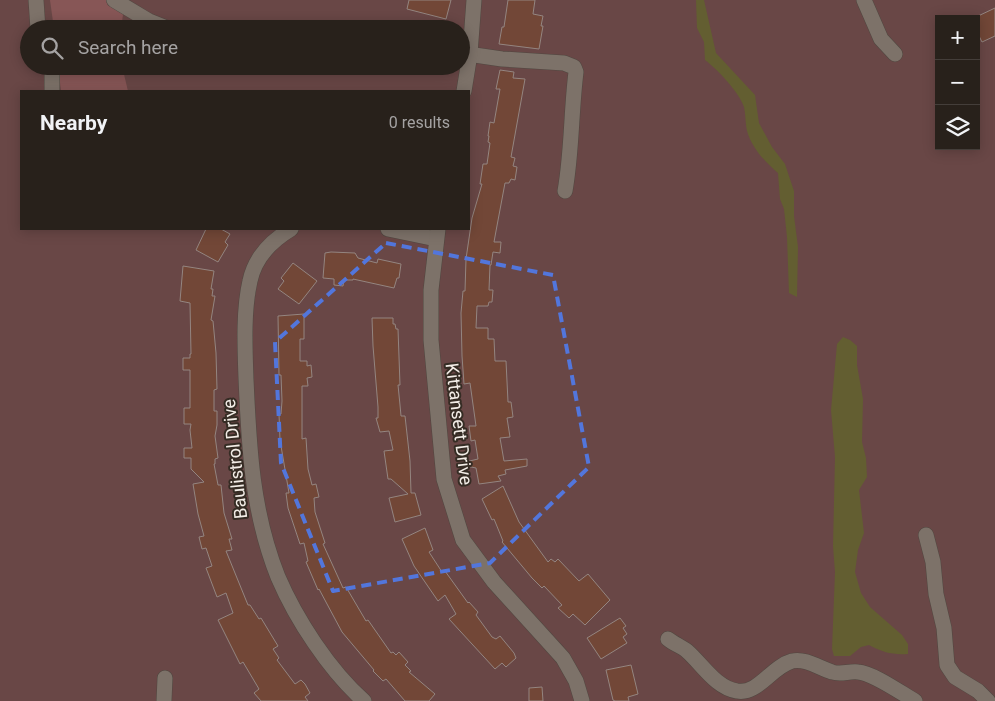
<!DOCTYPE html>
<meta charset="utf-8">
<style>
:root{--surface:#28211b;--page:#342e28;--text:#f1f3f6;--muted:#a5a3a3;--line:#443e3a}
body{margin:0;font-family:Roboto,sans-serif;background:var(--page);color:var(--text)}
.controls{position:absolute;right:15px;top:15px;display:grid;overflow:hidden;border-radius:0px;box-shadow:0 2px 12px #0003}
.controls button{width:45px;height:45px;display:grid;place-items:center;padding:0;border:0;border-bottom:1px solid var(--line);background:var(--surface);color:var(--text);font:25px sans-serif}
.list{margin:0;padding:0;list-style:none}
h2{display:flex;justify-content:space-between;align-items:center;height:65px;margin:0;padding:0 20px;font-size:21px}
h2 small{font-size:16px;font-weight:400;color:var(--muted)}
.icon{flex:none;width:28px;height:28px;fill:none;stroke:currentColor;stroke-width:2;stroke-linecap:round;stroke-linejoin:round}
.map{position:relative;flex:none;width:995px;height:701px;overflow:hidden}
.search{position:absolute;background:var(--surface);box-shadow:0 2px 12px #0003;left:20px;top:20px;width:450px;height:55px;display:flex;align-items:center;gap:12px;box-sizing:border-box;padding:0 18px;border-radius:28px;color:var(--muted);font-size:19px}
.panel{position:absolute;background:var(--surface);box-shadow:0 2px 12px #0003;left:20px;top:90px;width:450px;height:140px;border-radius:0px}
.map>svg:first-child{display:block}
</style>
<div class="map">
<svg width="995" height="701" viewBox="0 0 995 701">
<rect width="100%" height="100%" fill="#352c24"/>
<path fill="#694746" fill-rule="evenodd" d="M0 0H995V701H0ZM939 19H976V146H939ZM29 29H461V66H29ZM21 91H469V229H21Z"/>
<g fill="#875656">
<polygon points="50,0 125,0 121,29 54,29"/>
<polygon points="58,66 122,66 128,91 61,91"/>
</g>
<g fill="#635e31">
<path d="M696 0H704L716 53 755 95 759 123 772 147 785 164 794 191V216L798 247 797 297 789 293 787 237 784 209 780 199 778 173C766 163 753 149 748 134 745 125 746 116 744 107 739 92 717 69 705 60L704 42 697 28Z"/>
<path d="M843 337 850 340 857 346V365L863 399 862 442 866 458 867 477 859 490 864 533 858 550 855 572 861 593 870 607 902 635 908 644V654C892 655 882 652 869 645L861 647 850 656H834L832 649 835 572 833 546 835 457 831 410 837 344Z"/>
</g>
<g fill="#724737" stroke="#948580">
<polygon points="409,0 451,0 446,19 407,9"/>
<polygon points="508,0 535,0 533,14 543,16 541,26 543,26 539,49 499,44 502,27 504,27"/>
<polygon points="995,8 995,36 982,42 976,30 976,17"/>
<polygon points="500,70 514,72 513,78 525,79 511,157 515,158 513,166 517,167 515,180 511,179 509,183 505,183 496,231 494,242 501,242 500,253 493,252 491,265 490,265 489,290 493,290 492,302 489,302 488,306 477,306 476,328 488,328 488,339 494,339 495,361 506,361 508,402 511,402 513,417 507,418 510,437 500,438 504,461 527,459 527,466 505,470 506,474 498,476 501,481 479,484 476,468 457,464 478,459 475,440 471,441 469,426 476,426 470,383 464,384 462,356 461,313 463,291 465,291 466,259 472,218 482,184 480,184 483,164 487,164 490,143 488,142 489,136 488,136 490,122 494,123 500,89 496,89"/>
<polygon points="206,229 221,229 230,234 225,242 228,245 218,262 196,250"/>
<polygon points="331,252 355,253 358,258 377,263 378,259 401,264 399,278 397,278 394,288 353,279 353,280 344,280 343,286 334,285 334,279 323,278 325,253"/>
<polygon points="293,263 317,281 299,304 278,289 284,281 281,278"/>
<polygon points="183,266 214,271 211,289 213,289 212,296 215,296 211,320 213,321 216,353 217,389 214,390 214,411 217,411 217,425 215,436 218,458 215,459 215,464 214,464 218,485 221,485 224,513 232,539 229,539 232,550 226,551 248,605 250,605 259,619 261,618 278,646 273,649 279,658 277,660 295,684 301,680 305,684 310,693 305,697 308,701 261,701 254,693 259,689 243,662 240,664 218,620 233,613 226,593 217,597 206,568 212,566 206,548 202,549 199,537 204,536 198,514 193,484 204,482 191,469 191,458 184,458 184,448 192,448 190,430 191,424 184,424 184,408 190,408 190,370 183,370 183,358 190,358 190,354 191,354 190,303 180,301"/>
<polygon points="304,314 304,339 300,339 300,361 307,361 307,366 311,365 312,377 307,378 308,386 302,386 302,439 306,438 308,469 312,485 316,484 319,497 314,498 315,512 325,543 323,544 343,588 346,587 366,621 368,620 391,653 393,652 396,655 399,652 408,662 405,665 411,671 409,672 435,694 429,701 405,701 386,679 383,681 373,671 374,670 342,632 319,589 318,590 306,562 308,561 304,543 300,544 288,508 286,493 289,493 280,440 279,414 281,414 282,401 281,375 279,375 278,316"/>
<polygon points="372,318 393,318 393,324 395,324 396,329 398,329 400,385 398,385 400,405 401,416 405,416 410,461 411,493 415,493 421,515 395,522 389,498 408,494 391,479 388,479 384,451 393,450 389,431 380,432 376,418 378,418 378,407 373,346"/>
<polygon points="503,486 519,522 548,562 551,559 555,562 558,559 579,581 588,574 610,600 585,625 573,614 569,618 558,608 562,605 544,586 542,588 532,578 502,542 503,541 494,519 492,520 482,499"/>
<polygon points="425,528 433,550 429,552 442,572 445,571 468,603 469,602 478,612 476,615 492,637 496,639 500,636 514,653 516,658 506,667 502,663 495,669 449,619 456,614 445,595 438,601 414,566 402,539"/>
<polygon points="620,618 626,626 623,628 627,634 623,637 627,643 601,659 587,638"/>
<polygon points="631,665 638,694 628,697 629,701 615,701 613,700 606,670"/>
<polygon points="542,687 543,701 529,701 529,688"/>
</g>
<g fill="none" stroke-linecap="round" stroke-linejoin="round">
<g stroke="#504841" stroke-width="16">
<g id="minor">
<polyline points="36,0 38,29"/>
<polyline points="114,0 149,21 169,29"/>
<polyline points="864,0 881,39 895,54"/>
<path d="M461 53 502 59 564 63 574 67 576 72C571 112 572 152 565 191"/>
<polyline points="52,91 52,66"/>
<polyline points="464,91 470,54 474,0"/>
<path d="M291 229C271 241 255 257 250 281 243 311 245 349 246 379 249 448 252 512 278 577 296 619 329 670 364 701"/>
<polyline points="388,229 436,239"/>
<polyline points="438,229 431,290 431,340 444,479 463,540 494,582 563,658 576,681 582,701"/>
<polyline points="926,535 933,562 936,594 944,628 947,665 955,677 978,691 988,701"/>
<path d="M668 639C674 644 681 646 687 651 702 664 716 688 737 691 758 695 771 667 792 661 806 658 819 668 832 672 841 675 848 671 858 672 873 673 901 693 915 701"/>
<polyline points="164,701 165,678"/>
</g>
</g>
<use href="#minor" stroke="#7d7269" stroke-width="15"/>
</g>
<path fill="none" stroke="#5276dc" stroke-width="4" stroke-dasharray="10 6" stroke-linejoin="round" d="M386 243 553 275 589 467 490 563 333 591 281 463 275 342Z"/>
<g text-anchor="middle" stroke-width="4" stroke-linejoin="round" paint-order="stroke">
<g font-size="18" fill="#f3ede7" stroke="#352c24">
<text transform="translate(459 424) rotate(83)" y="6">Kittansett Drive</text>
<text transform="translate(235 459) rotate(-96)" y="6">Baulistrol Drive</text>
</g>
</g>
</svg>
<div class="controls">
<button>+</button>
<button>−</button>
<button><svg class="icon" aria-label="layers" viewBox="0 0 24 24"><path d="M12 4l9 5-9 5-9-5zM3 14l9 5 9-5"/></svg></button>
</div>
<div class="search"><svg class="icon" aria-label="search" viewBox="0 0 24 24"><circle cx="10" cy="10" r="6"/><path d="M15 15l6 6"/></svg>Search here</div>
<section class="panel">
<h2>Nearby<small>0 results</small></h2>
<ul class="list">
</ul>
</section>
</div>
